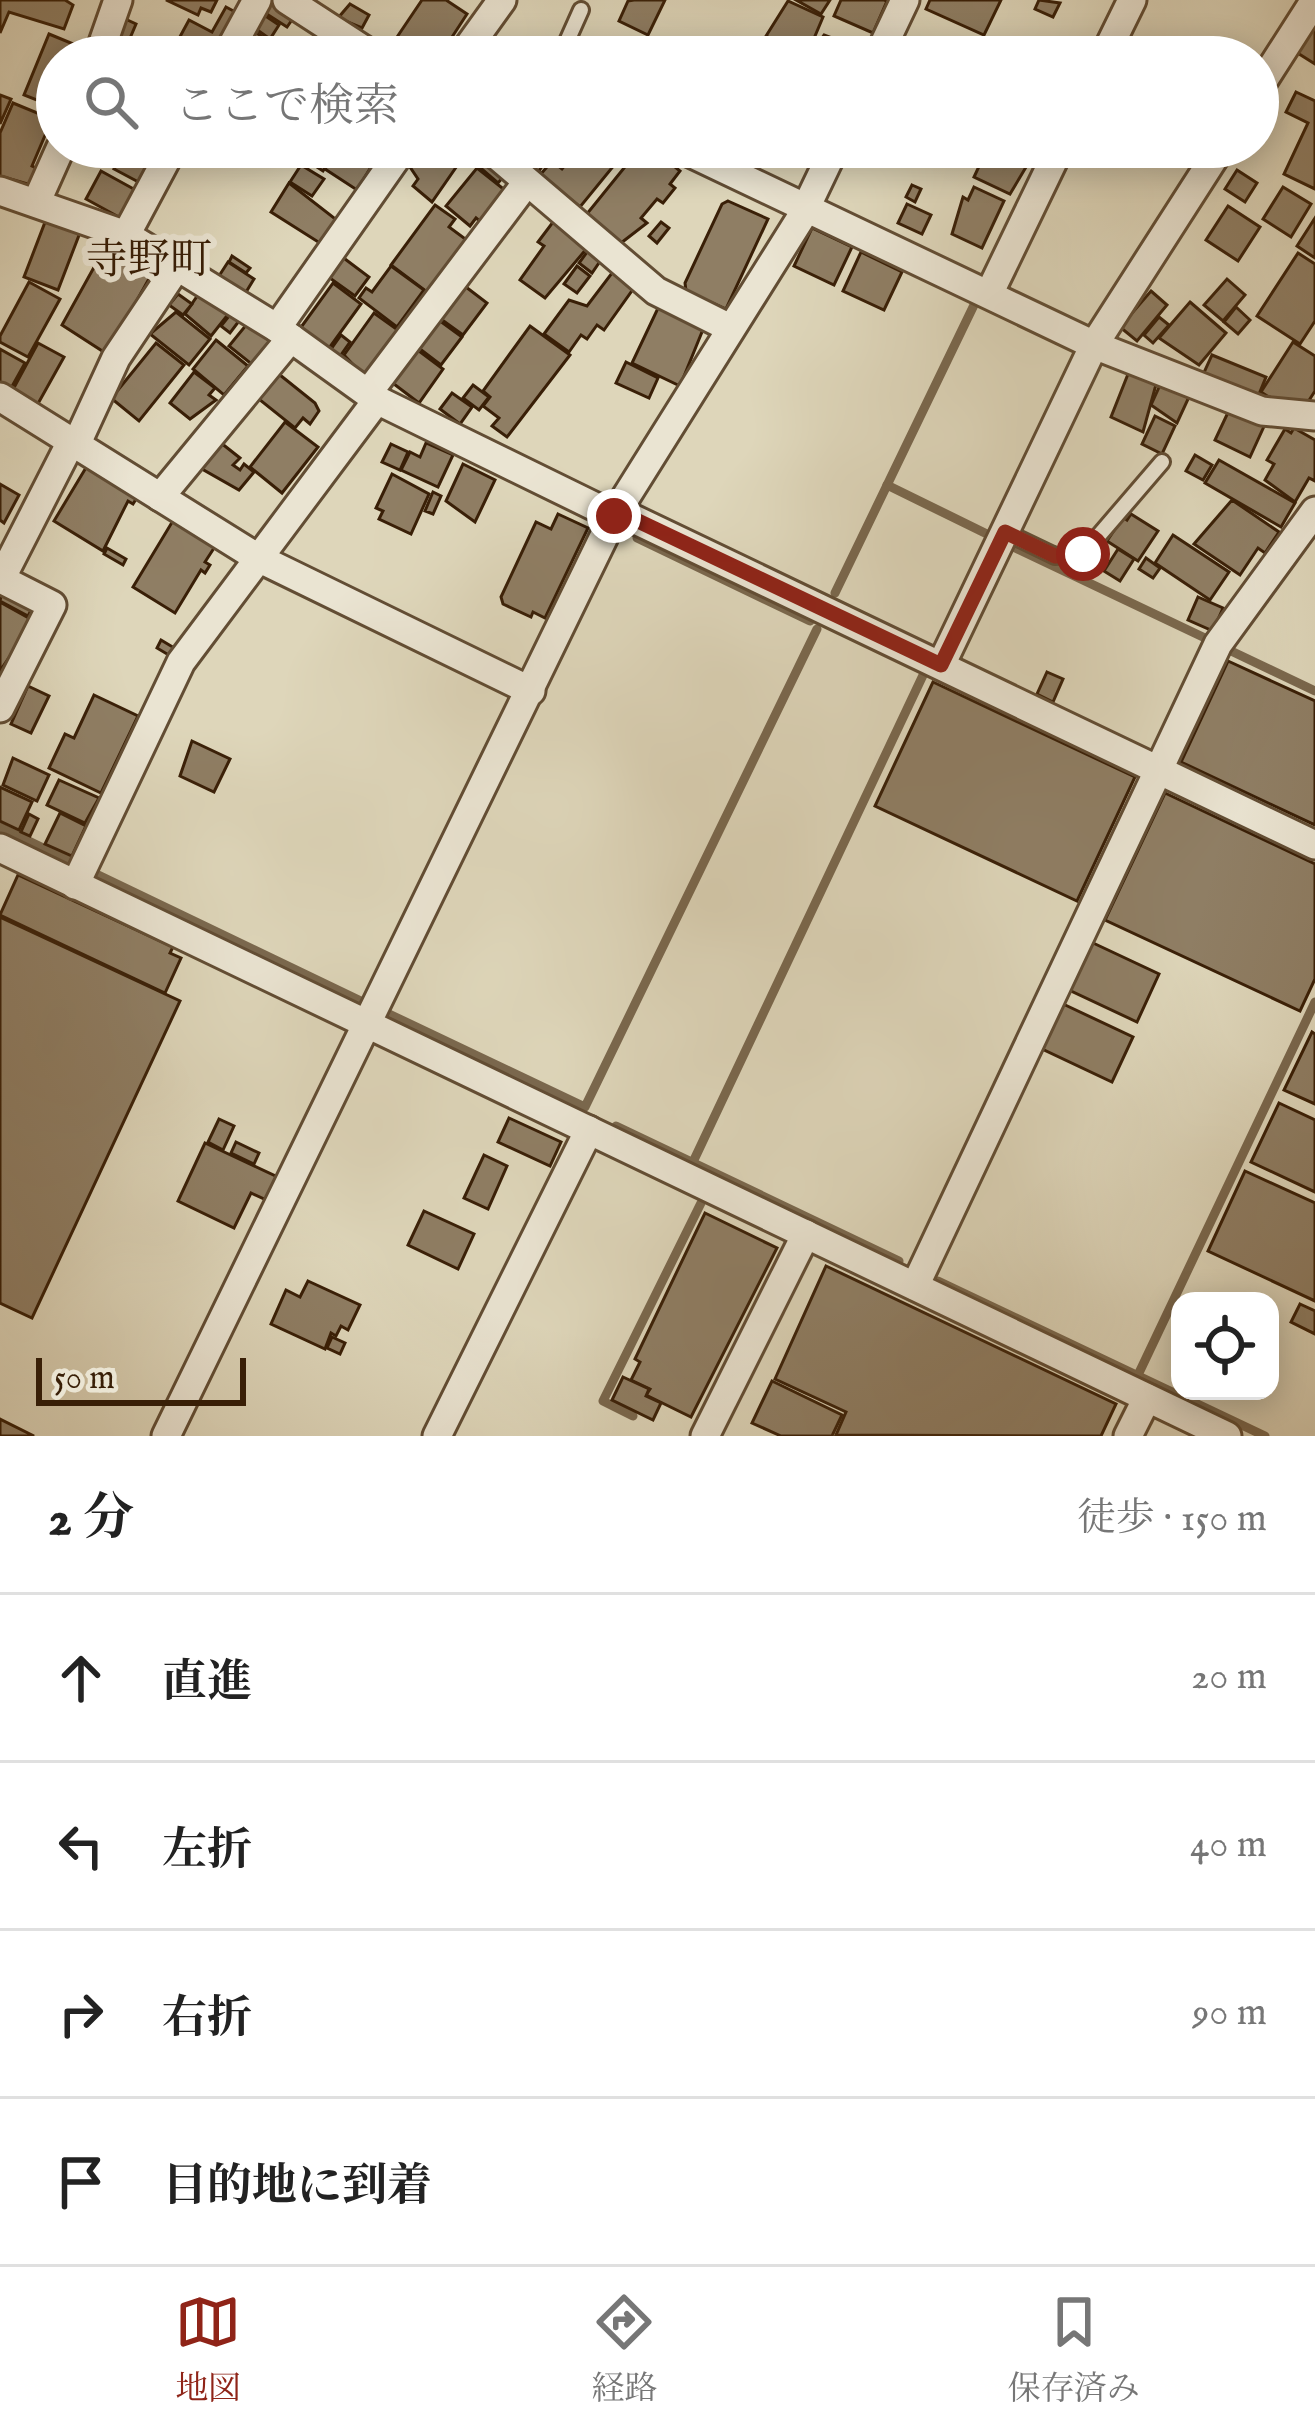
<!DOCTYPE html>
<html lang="ja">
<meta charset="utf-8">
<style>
:root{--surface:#fff;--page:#f6f6f6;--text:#222;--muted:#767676;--line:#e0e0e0;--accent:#8f2418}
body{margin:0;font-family:"IM FELL English","Noto Serif JP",serif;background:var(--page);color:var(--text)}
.controls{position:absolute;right:36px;bottom:36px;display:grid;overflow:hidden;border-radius:24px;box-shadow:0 6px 30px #0003}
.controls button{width:108px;height:108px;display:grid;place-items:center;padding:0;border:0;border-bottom:3px solid var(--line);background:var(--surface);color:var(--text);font:60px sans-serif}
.scale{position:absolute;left:36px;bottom:30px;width:210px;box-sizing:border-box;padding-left:12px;border:6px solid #391f07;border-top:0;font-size:33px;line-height:42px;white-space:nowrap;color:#391f07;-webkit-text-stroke:9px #eae4d2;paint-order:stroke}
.stop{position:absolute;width:36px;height:36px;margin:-27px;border:9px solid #8f2418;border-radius:50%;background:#fff}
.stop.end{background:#8f2418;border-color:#fff;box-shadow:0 3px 12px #0008}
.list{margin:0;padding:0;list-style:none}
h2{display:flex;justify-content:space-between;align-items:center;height:156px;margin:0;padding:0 48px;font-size:51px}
h2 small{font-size:39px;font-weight:400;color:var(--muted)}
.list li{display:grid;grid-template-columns:78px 1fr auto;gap:36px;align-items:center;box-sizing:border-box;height:168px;padding:0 48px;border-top:3px solid var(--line)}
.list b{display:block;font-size:45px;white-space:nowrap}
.list em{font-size:39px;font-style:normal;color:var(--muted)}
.icon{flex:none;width:66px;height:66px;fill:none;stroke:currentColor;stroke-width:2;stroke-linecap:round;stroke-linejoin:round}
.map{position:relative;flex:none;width:1315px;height:1436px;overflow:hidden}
.search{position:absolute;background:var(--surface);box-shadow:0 6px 30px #0003;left:36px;right:36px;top:36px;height:132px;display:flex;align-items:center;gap:30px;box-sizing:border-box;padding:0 42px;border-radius:66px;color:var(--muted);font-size:45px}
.sheet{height:828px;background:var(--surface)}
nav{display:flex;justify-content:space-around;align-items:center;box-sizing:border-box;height:168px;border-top:3px solid var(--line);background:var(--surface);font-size:33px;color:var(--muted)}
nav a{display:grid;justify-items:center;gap:6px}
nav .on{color:var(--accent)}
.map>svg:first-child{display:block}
</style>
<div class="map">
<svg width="1315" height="1436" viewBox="0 0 1315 1436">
<rect width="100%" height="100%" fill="#ded6ba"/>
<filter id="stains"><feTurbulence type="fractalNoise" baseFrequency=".00167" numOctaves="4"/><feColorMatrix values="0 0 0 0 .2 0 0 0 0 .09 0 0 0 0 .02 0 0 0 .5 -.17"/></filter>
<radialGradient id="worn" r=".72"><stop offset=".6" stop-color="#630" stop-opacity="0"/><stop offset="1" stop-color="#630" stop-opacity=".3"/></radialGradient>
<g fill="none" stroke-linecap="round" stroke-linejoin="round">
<g stroke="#7a684e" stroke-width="9">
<polyline points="887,485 991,536"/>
<polyline points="637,538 810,621"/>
<polyline points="1007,544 1205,638"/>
<polyline points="835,593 974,305"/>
<polyline points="1229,650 1315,691"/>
<polyline points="0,827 72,862"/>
<polyline points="92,872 365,1003"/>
<polyline points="389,1014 585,1107 817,629"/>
<polyline points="616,1126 899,1261"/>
<polyline points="693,1162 925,671"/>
<polyline points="938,1281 1265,1436"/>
<polyline points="1138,1375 1315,1002"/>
<polyline points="633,1416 603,1401 701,1203"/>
</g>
</g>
<g fill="#8f7e64" stroke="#391f07" stroke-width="3">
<polygon points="0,0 65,0 73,5 64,29 9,12 0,33"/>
<polygon points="166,0 217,0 211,12 201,8 198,15"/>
<polygon points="268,0 294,17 287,27 262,11"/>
<polygon points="422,0 446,0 467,14 439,57 414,57 393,43"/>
<polygon points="634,0 665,0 648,35 619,21 628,1"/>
<polygon points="796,0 830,0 821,14"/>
<polygon points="841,0 884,0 887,1 873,33 834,16"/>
<polygon points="930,0 1001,0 984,35 926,9"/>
<polygon points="1039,0 1060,3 1053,17 1035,9"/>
<polygon points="788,1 823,17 807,55 766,36"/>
<polygon points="350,4 369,15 362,28 338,18"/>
<polygon points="226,7 241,15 218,57 169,57 189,20 212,32"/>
<polygon points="261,13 279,25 270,39 253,27"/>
<polygon points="121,17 136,24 122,57 105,57"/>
<polygon points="1315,22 1315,64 1296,52"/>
<polygon points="251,29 264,38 256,51 243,42"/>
<polygon points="49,34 88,50 85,57 57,57 57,108 24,95"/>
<polygon points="824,35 866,51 863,57 809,57"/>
<polygon points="1296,92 1315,101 1315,189 1284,174 1308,123 1286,112"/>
<polygon points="0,95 11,99 0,124"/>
<polygon points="13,103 52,119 32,166 38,169 31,185 0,176 0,133"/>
<polygon points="126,147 144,147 162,157 146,186 114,169"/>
<polygon points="286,147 338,147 323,171"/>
<polygon points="339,147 368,150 361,160 371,167 357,190 325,169"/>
<polygon points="426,147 440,147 459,163 432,202 413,186 418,179 410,167"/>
<polygon points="580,147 629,147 580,207 540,175 552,161 562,169"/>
<polygon points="641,147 651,147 680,171 670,184 675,188 663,203 657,199 641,218 647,223 621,243 586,215"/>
<polygon points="988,147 1038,147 1010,194 974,177"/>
<polygon points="526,151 543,165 536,175 518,160"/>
<polygon points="476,152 505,175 498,183 470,159"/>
<polygon points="301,165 324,179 312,196 290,182"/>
<polygon points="477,168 506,191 481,222 476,218 470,226 446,206"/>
<polygon points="1237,170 1257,183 1245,202 1225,189"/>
<polygon points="101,171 141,193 126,221 86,199"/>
<polygon points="289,183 338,221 323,245 271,212"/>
<polygon points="912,185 921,189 915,202 906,197"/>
<polygon points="974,187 1004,201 982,248 952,234 963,197 968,200"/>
<polygon points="1283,187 1311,204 1291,237 1263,219"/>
<polygon points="728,201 768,219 726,309 686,291 685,283 722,204"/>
<polygon points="907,204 931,215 922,234 898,223"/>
<polygon points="435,205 455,219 449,227 468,241 427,292 391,265"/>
<polygon points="1228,206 1260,227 1238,261 1206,240"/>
<polygon points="47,217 81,230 58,290 24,277"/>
<polygon points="1315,218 1315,258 1297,246"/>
<polygon points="553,222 588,247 545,298 520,280 544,246 538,242"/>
<polygon points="661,222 669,228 657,243 649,236"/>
<polygon points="812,228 852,247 834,285 794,266"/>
<polygon points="108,242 155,268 107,354 62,325"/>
<polygon points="590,248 603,257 592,273 579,263"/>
<polygon points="861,252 902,272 884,310 843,291"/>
<polygon points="1298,253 1315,264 1315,321 1300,344 1257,316"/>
<polygon points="232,256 250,268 246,273 229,262"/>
<polygon points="341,256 369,277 355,296 327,276"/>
<polygon points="228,262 254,279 243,297 217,279"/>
<polygon points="391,266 424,290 397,327 359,298 366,288 372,292"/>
<polygon points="577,266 590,276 577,293 564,284"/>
<polygon points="615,269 636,285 604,330 597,325 587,339 581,335 569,352 544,334 569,300 587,306"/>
<polygon points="1227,279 1245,295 1223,321 1204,305"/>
<polygon points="29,282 60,299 28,357 0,342 0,336"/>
<polygon points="333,283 361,304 327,351 299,330"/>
<polygon points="462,284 487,303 463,335 438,317"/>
<polygon points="202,289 230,312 211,336 185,314"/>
<polygon points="1151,291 1167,305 1137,341 1120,327"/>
<polygon points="178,294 192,304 183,315 169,305"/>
<polygon points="1190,302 1226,333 1199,365 1159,338"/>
<polygon points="659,306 704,327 680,386 632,363"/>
<polygon points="1236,307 1250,320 1238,334 1224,322"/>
<polygon points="233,311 242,317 230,333 221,326"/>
<polygon points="176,312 210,339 189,365 150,334"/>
<polygon points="374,313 402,333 371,376 363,375 344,355"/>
<polygon points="1159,317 1169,325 1153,343 1144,335"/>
<polygon points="436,318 462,337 441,365 416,346"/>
<polygon points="251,319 275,339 254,366 229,346"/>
<polygon points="530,326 570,355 507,437 492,426 499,418 483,406 490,397 483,391"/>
<polygon points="341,335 350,342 338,359 329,352"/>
<polygon points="216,340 248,366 224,395 193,369"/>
<polygon points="1293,342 1315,356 1315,391 1304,408 1280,404 1261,392"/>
<polygon points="38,343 64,357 35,409 10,395"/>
<polygon points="156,343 184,365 139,421 106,394 113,385 118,390"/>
<polygon points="415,348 443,369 419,403 390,381"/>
<polygon points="0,349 25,363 10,390 0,384"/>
<polygon points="1212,355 1266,377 1257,399 1202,377"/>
<polygon points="626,362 658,378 649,398 616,383"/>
<polygon points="1130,369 1157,381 1143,432 1111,417"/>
<polygon points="275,371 315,403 319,411 310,424 303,418 295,428 255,396"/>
<polygon points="194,372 215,388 209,395 216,400 190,419 170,403"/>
<polygon points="1161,383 1189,397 1177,423 1151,405"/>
<polygon points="473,385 489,397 479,410 463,398"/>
<polygon points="452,393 472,407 460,424 440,409"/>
<polygon points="1231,406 1266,422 1250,457 1215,440"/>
<polygon points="1155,416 1175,426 1162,454 1142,444"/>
<polygon points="285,422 318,447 282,493 250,467"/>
<polygon points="1294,428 1315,440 1315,481 1309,478 1295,502 1265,480 1274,464 1267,460 1285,429 1291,433"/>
<polygon points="216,439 240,458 233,465 240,470 244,464 254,472 239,490 195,465"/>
<polygon points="426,443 453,455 438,487 401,470 410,452 420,457"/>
<polygon points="391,444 408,452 400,470 382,462"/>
<polygon points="1195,455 1212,465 1203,480 1186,471"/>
<polygon points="1219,460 1295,503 1281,527 1205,483"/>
<polygon points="463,464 495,480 475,522 446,501"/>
<polygon points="87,466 138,496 133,504 128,501 103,551 54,521"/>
<polygon points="392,474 429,494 411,534 379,519 383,511 376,508"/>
<polygon points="0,484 19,495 4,523 0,520"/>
<polygon points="433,492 441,496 433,514 425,511"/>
<polygon points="1232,500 1279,532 1265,553 1258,548 1240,575 1194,544"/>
<polygon points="558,514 588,528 545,618 533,612 531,617 503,604 501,597 536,522 551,529"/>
<polygon points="1131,514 1158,531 1138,561 1107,541 1123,517 1127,520"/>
<polygon points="174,519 216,545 205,562 210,565 205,573 201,570 175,613 133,587"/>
<polygon points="1173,535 1229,572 1210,600 1155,563"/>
<polygon points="107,548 126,559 123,565 104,554"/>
<polygon points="1118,549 1134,559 1120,581 1104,571"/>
<polygon points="1146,558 1160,568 1153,578 1139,569"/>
<polygon points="3,588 34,605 28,616 0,601"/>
<polygon points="1198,597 1223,608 1213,631 1188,620"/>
<polygon points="0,602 34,621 0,671"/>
<polygon points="161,640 176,649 172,657 157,648"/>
<polygon points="1228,661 1315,701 1315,825 1181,762"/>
<polygon points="1047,672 1063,679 1053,702 1037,694"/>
<polygon points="933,682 1135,777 1077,901 875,806"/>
<polygon points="28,686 49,696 31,733 11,724"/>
<polygon points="94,695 138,716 101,793 49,768 65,734 74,738"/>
<polygon points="192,741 230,759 214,792 180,776"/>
<polygon points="13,758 49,775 37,801 3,785"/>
<polygon points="59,780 99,798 85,823 47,805"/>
<polygon points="0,787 32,802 19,830 0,821"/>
<polygon points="1165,793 1315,864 1315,979 1300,1011 1105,920"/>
<polygon points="60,813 86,826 72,856 45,844"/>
<polygon points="29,814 38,819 30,836 21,832"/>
<polygon points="18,875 173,947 170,953 181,958 165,993 0,915"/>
<polygon points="0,917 180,1001 32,1318 0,1303"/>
<polygon points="1091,942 1159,974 1137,1022 1069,990"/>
<polygon points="1061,1003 1133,1037 1112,1082 1040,1048"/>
<polygon points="1312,1032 1315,1034 1315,1104 1284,1090"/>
<polygon points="1279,1103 1315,1120 1315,1192 1251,1162"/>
<polygon points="509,1118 561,1142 550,1166 498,1142"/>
<polygon points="219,1119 234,1126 223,1150 208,1142"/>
<polygon points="236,1142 259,1153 254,1164 231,1153"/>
<polygon points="205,1143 284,1180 273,1203 251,1193 234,1228 178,1201"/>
<polygon points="484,1155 507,1166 488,1209 464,1198"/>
<polygon points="1245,1171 1315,1203 1315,1301 1208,1251"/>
<polygon points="424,1211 474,1234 458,1269 408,1245"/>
<polygon points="705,1213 777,1248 691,1417 646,1395 650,1389 631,1380 640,1362 635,1359"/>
<polygon points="826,1266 1116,1404 1101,1436 836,1435 846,1412 775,1379"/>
<polygon points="308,1281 360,1305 348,1330 341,1326 336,1336 331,1333 325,1349 271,1324 286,1290 300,1297"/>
<polygon points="1300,1304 1315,1311 1315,1334 1291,1322"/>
<polygon points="332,1337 345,1343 340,1354 327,1348"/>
<polygon points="623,1377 649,1389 646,1396 661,1403 653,1420 612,1400"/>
<polygon points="772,1381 842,1415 832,1436 781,1436 752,1423"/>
<polygon points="0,1419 34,1436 0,1436"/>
</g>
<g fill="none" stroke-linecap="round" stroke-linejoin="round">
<g stroke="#624d34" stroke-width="20">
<g id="lane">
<polyline points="560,57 581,10"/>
<polyline points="1005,532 1055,556 1083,554 1162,462"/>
</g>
</g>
<g stroke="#624d34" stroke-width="33">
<g id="street">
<polyline points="287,0 375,57"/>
<polyline points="98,57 118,0"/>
<polyline points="226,57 257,0"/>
<polyline points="461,57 502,0"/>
<polyline points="878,57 905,0"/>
<polyline points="1104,57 1132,0"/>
<polyline points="1258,89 1315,0"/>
<polyline points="487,147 656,291 730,328"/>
<polyline points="678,147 1094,345 1262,411 1315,416"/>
<polyline points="0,191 126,235 277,328 377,400 614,516"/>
<polyline points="36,203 61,147"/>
<polyline points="126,235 173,147"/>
<polyline points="989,294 1060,147"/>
<polyline points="277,328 404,147"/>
<polyline points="368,393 527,182"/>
<polyline points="0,397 258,558 531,691"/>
<polyline points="76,445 116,358 178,265"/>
<polyline points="160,497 291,338"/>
<polyline points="617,511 1315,845"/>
<polyline points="941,665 1094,345 1221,147"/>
<polyline points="0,708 52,605 1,579 71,442"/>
<polyline points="0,848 1227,1436"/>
<polyline points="75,885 181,662 377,400"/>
<polyline points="915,1286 1218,644 1315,511"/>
<polyline points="166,1436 614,516 802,216 835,147"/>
<polyline points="437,1436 589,1130"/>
<polyline points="705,1436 806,1234"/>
<polyline points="1128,1436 1147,1398"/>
</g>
</g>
<use href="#lane" stroke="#eae4d2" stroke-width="14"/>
<use href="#street" stroke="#eae4d2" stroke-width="27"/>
</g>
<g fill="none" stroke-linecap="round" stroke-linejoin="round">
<polyline stroke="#8f2418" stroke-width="15" points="614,516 617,511 941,665 1005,532 1055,556 1083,554"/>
</g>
<g text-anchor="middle" stroke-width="12" stroke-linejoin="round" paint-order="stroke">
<g font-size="42" fill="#391f07" stroke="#eae4d2">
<text x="149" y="273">寺野町</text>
</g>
</g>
<rect width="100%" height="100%" filter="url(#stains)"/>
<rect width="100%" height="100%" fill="url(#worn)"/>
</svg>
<div class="controls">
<button><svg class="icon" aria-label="locate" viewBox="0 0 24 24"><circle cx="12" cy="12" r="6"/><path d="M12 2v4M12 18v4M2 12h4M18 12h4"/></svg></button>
</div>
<div class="scale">50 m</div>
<div class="stop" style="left:1083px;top:554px"></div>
<div class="stop end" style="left:614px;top:516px"></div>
<div class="search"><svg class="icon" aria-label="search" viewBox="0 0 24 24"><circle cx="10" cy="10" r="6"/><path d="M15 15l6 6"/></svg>ここで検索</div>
</div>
<section class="sheet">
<h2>2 分<small>徒歩 · 150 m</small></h2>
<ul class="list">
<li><svg class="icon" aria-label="ahead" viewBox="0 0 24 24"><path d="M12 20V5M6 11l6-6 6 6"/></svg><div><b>直進</b></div><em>20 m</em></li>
<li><svg class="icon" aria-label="left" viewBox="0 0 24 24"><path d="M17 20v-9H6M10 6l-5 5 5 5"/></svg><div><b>左折</b></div><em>40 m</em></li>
<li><svg class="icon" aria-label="right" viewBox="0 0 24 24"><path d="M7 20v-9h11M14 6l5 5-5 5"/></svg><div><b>右折</b></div><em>90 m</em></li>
<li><svg class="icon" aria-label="arrive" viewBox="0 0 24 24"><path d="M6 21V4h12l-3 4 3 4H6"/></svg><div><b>目的地に到着</b></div></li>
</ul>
</section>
<nav>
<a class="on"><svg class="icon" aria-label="map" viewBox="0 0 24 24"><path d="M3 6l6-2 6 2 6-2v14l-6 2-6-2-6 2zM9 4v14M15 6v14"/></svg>地図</a>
<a><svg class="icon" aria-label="directions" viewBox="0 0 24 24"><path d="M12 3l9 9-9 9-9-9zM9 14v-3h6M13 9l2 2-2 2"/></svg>経路</a>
<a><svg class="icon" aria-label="saved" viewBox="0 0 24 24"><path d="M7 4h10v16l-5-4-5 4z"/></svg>保存済み</a>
</nav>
